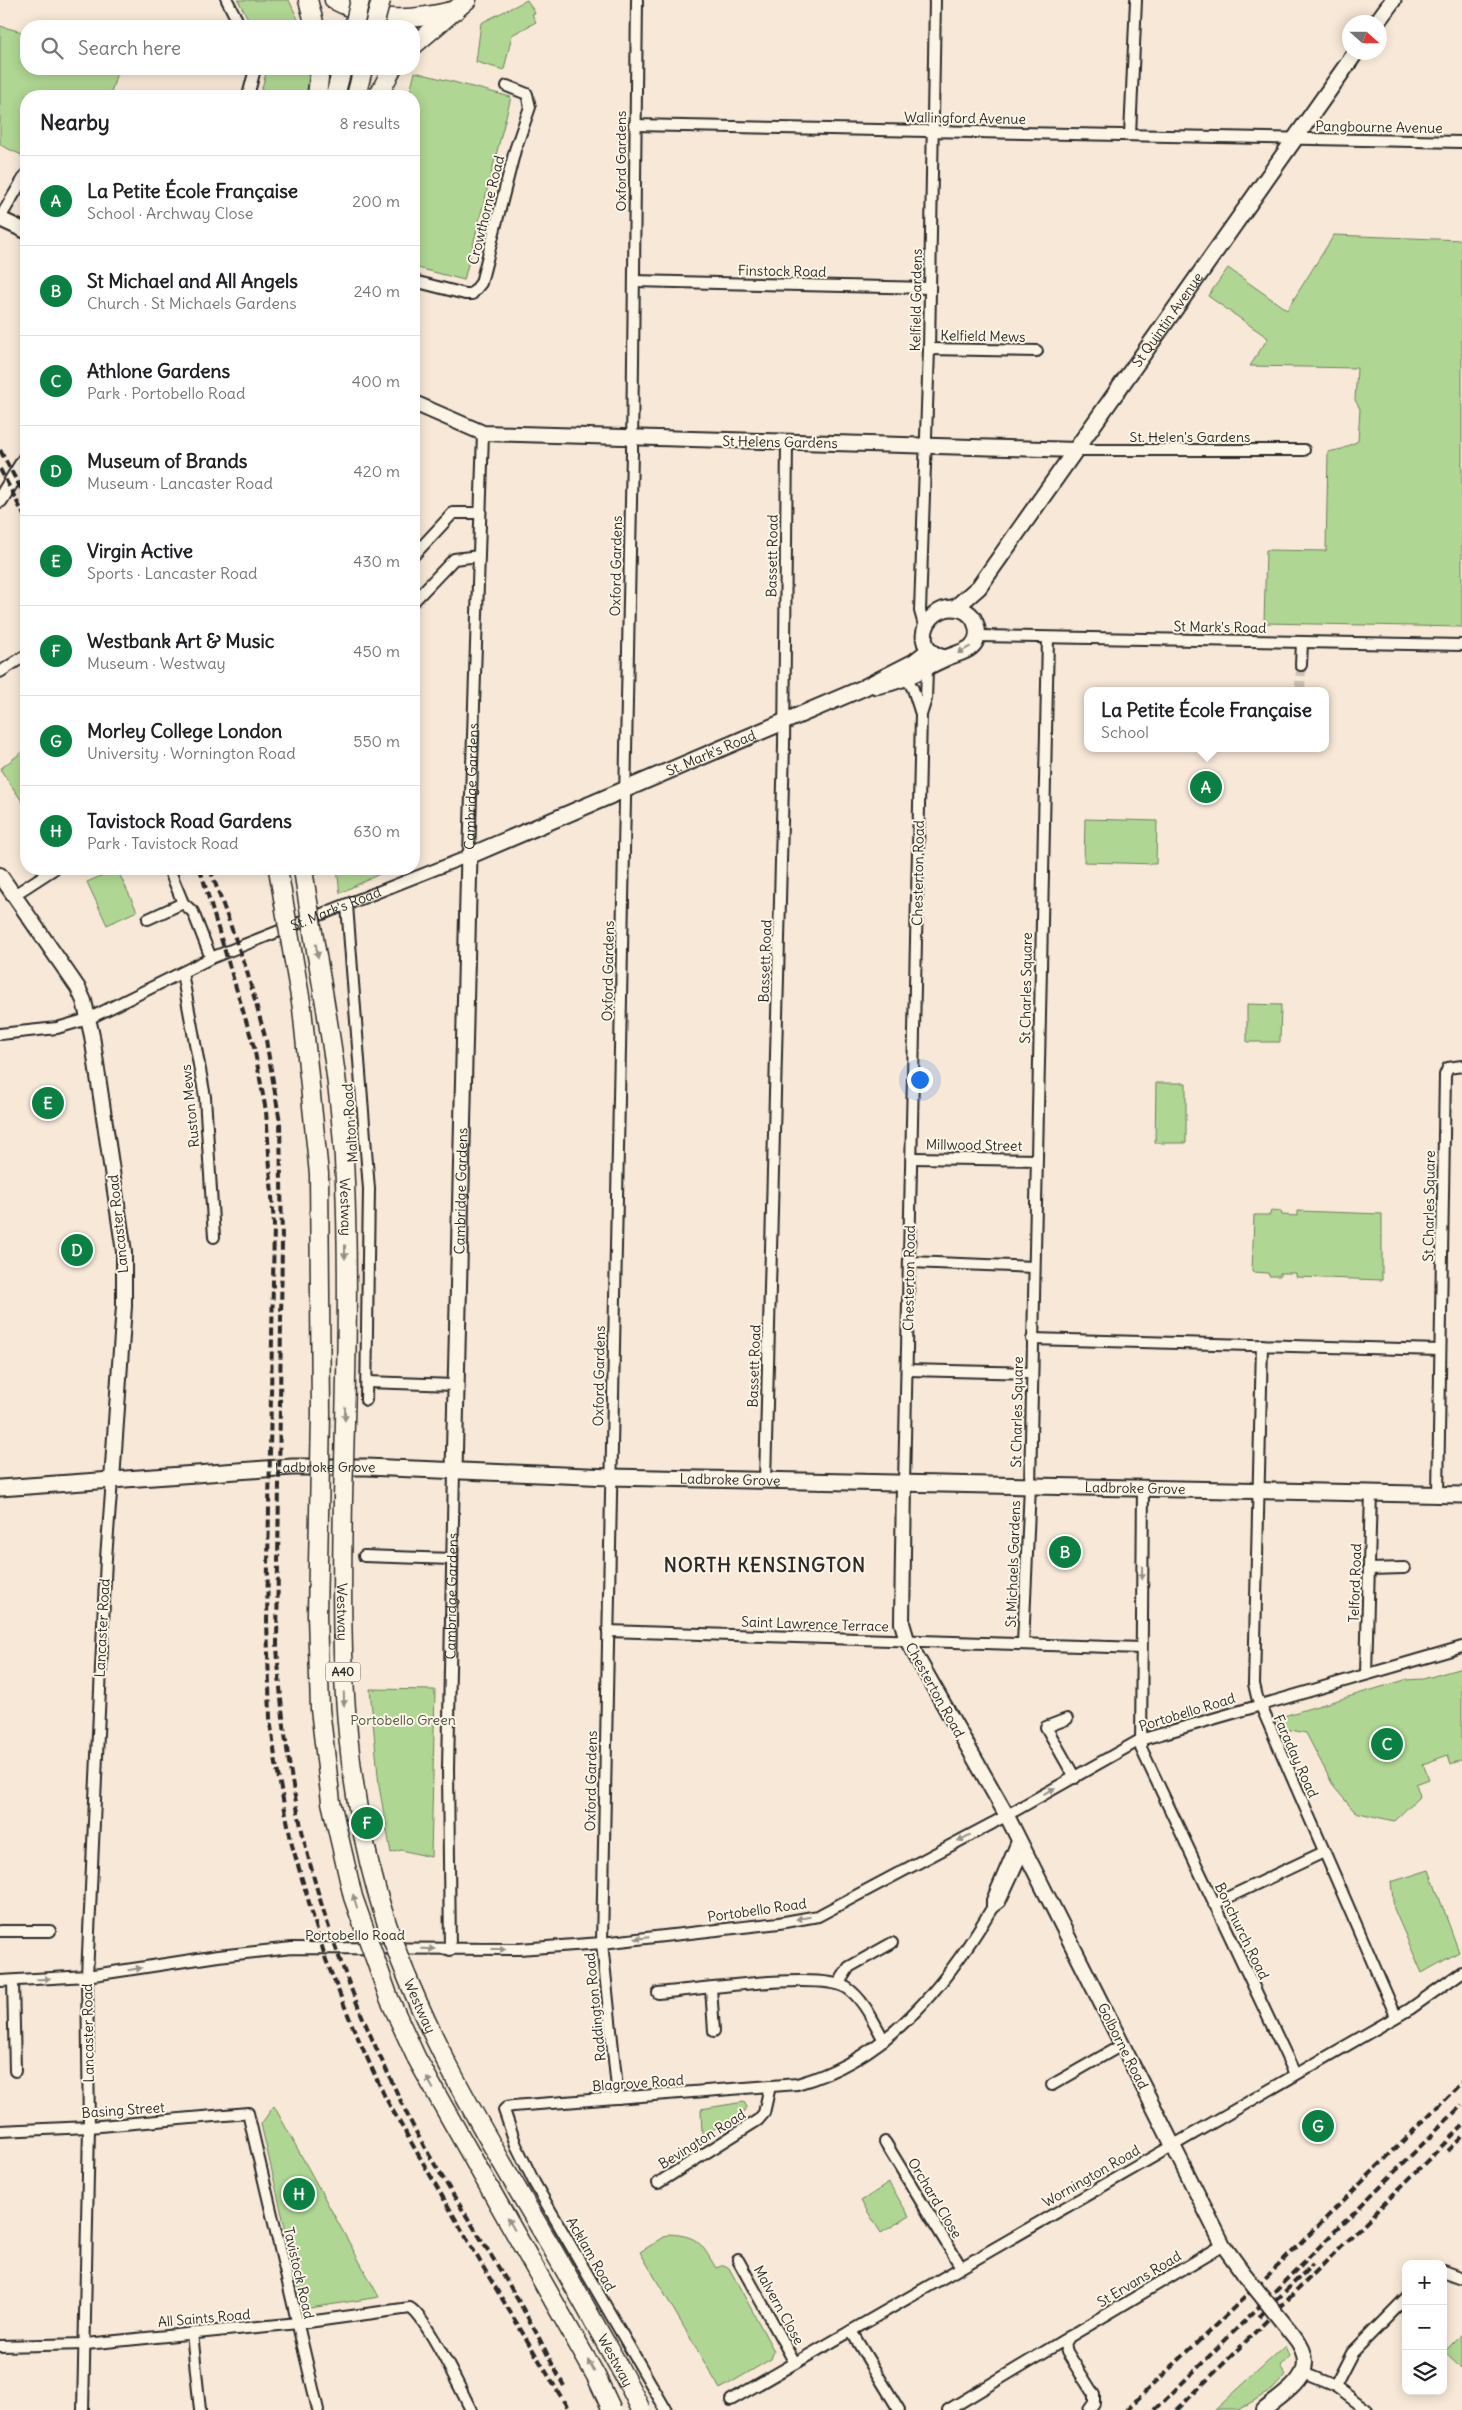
<!DOCTYPE html>
<meta charset="utf-8">
<style>
:root{--surface:#fff;--page:#f6f6f6;--text:#202124;--muted:#757577;--line:#e0e0e0;--accent:#0b8043}
body{margin:0;font-family:Delius,sans-serif;background:var(--page);color:var(--text)}
.controls{position:absolute;right:15px;bottom:15px;display:grid;overflow:hidden;border-radius:10px;box-shadow:0 2px 12px #0003}
.controls button{width:45px;height:45px;display:grid;place-items:center;padding:0;border:0;border-bottom:1px solid var(--line);background:var(--surface);color:var(--text);font:25px sans-serif}
.compass{position:absolute;left:1342px;top:15px;width:45px;height:45px;border-radius:50%;background:var(--surface);box-shadow:0 2px 12px #0003;rotate:111deg}
.you{position:absolute;left:919px;top:1079px;width:18px;height:18px;margin:-12px;border:4px solid #fff;border-radius:50%;background:#1a73e8;box-shadow:0 0 0 8px #1a73e833}
.badge{display:grid;place-items:center;width:32px;height:32px;border-radius:50%;background:var(--accent);color:#fff;font-size:16px;font-weight:700}
.pin{position:absolute;translate:-50% -50%;border:2px solid #fff;box-shadow:0 1px 5px #0006}
.popup{position:absolute;left:1084px;top:687px;width:245px;height:65px;box-sizing:border-box;display:grid;place-content:center;border-radius:10px;background:var(--surface);filter:drop-shadow(0 1px 4px #0005);font-size:16px;white-space:nowrap;color:var(--muted)}
.popup b{font-size:19px;color:var(--text)}
.popup::after{content:'';position:absolute;left:50%;top:100%;margin-left:-10px;border:10px solid transparent;border-top-color:var(--surface)}
.list{margin:0;padding:0;list-style:none}
h2{display:flex;justify-content:space-between;align-items:center;height:65px;margin:0;padding:0 20px;font-size:21px}
h2 small{font-size:16px;font-weight:400;color:var(--muted)}
.list li{display:grid;grid-template-columns:32px 1fr auto;gap:15px;align-items:center;box-sizing:border-box;height:90px;padding:0 20px;border-top:1px solid var(--line)}
.list b{display:block;font-size:19px;white-space:nowrap}
.list p{margin:0;font-size:16px;white-space:nowrap;color:var(--muted)}
.list em{font-size:16px;font-style:normal;color:var(--muted)}
.icon{flex:none;width:28px;height:28px;fill:none;stroke:currentColor;stroke-width:2;stroke-linecap:round;stroke-linejoin:round}
.map{position:relative;flex:none;width:1462px;height:2410px;overflow:hidden}
.search{position:absolute;background:var(--surface);box-shadow:0 2px 12px #0003;left:20px;top:20px;width:400px;height:55px;display:flex;align-items:center;gap:12px;box-sizing:border-box;padding:0 18px;border-radius:20px;color:var(--muted);font-size:19px}
.panel{position:absolute;background:var(--surface);box-shadow:0 2px 12px #0003;left:20px;top:90px;width:400px;height:785px;border-radius:20px}
.map>svg:first-child{display:block}
</style>
<div class="map">
<svg width="1462" height="2410" viewBox="0 0 1462 2410">
<rect width="100%" height="100%" fill="#f8e8d7"/>
<filter id="ink" filterUnits="userSpaceOnUse"><feTurbulence type="fractalNoise" baseFrequency=".02" numOctaves="2"/><feDisplacementMap in="SourceGraphic" scale="10" xChannelSelector="R" yChannelSelector="G"/><feConvolveMatrix kernelMatrix="1 2 1 2 8 2 1 2 1" color-interpolation-filters="sRGB"/></filter>
<g filter="url(#ink)">
<g fill="#afd692" stroke="#6d805e">
<polygon points="238,0 289,0 301,26 252,26"/>
<polygon points="527,0 535,13 532,14 536,22 512,35 504,70 476,62 481,23"/>
<polygon points="0,26 26,33 26,69 118,69 110,96 26,96 26,157 0,145"/>
<polygon points="267,69 310,69 306,96 260,96"/>
<polygon points="415,72 511,97 464,280 414,267 414,96 409,96"/>
<polygon points="1334,235 1462,240 1462,627 1264,623 1266,550 1326,551 1328,452 1342,449 1358,441 1360,409 1355,400 1357,368 1250,366 1268,338 1208,296 1228,268 1287,310"/>
<polygon points="26,749 26,807 0,769"/>
<polygon points="1085,819 1157,821 1156,864 1084,862"/>
<polygon points="117,869 137,911 107,925 87,882"/>
<polygon points="337,869 387,869 388,870 340,893"/>
<polygon points="1247,1004 1281,1005 1280,1042 1247,1042"/>
<polygon points="1156,1083 1186,1083 1186,1143 1155,1143"/>
<polygon points="1271,1210 1281,1211 1282,1215 1298,1216 1298,1211 1382,1214 1382,1280 1296,1277 1296,1273 1280,1273 1280,1276 1269,1276 1268,1273 1252,1272 1254,1215 1270,1215"/>
<polygon points="1462,1668 1462,1760 1451,1764 1448,1755 1423,1764 1429,1779 1416,1784 1420,1796 1394,1821 1355,1812 1334,1787 1306,1733 1280,1728 1277,1718 1405,1680 1423,1679"/>
<polygon points="370,1689 435,1690 431,1857 401,1850 391,1853 379,1786"/>
<polygon points="1429,1870 1459,1952 1422,1973 1394,1909 1391,1882"/>
<polygon points="744,2102 747,2107 744,2112 702,2136 701,2109"/>
<polygon points="274,2106 379,2297 304,2309 261,2124"/>
<polygon points="889,2183 909,2216 881,2233 861,2201"/>
<path d="M669 2234C700 2236 701 2244 716 2268L724 2265 729 2268 774 2351 771 2359 720 2389 640 2252Z"/>
<polygon points="1462,2334 1462,2369 1444,2352"/>
<polygon points="1285,2346 1289,2356 1280,2366 1286,2375 1272,2390 1238,2410 1215,2410"/>
</g>
<g fill="none" stroke-linecap="round" stroke-linejoin="round">
<polyline stroke="#cfc2b5" stroke-width="10" stroke-dasharray="10 5" stroke-linecap="butt" points="1300,691 1301,665"/>
<g stroke="#2b2b2b" stroke-width="14">
<g id="minor">
<polyline points="227,0 240,26"/>
<polyline points="248,96 255,69"/>
<polyline points="634,125 1462,142"/>
<polyline points="1130,135 1136,0"/>
<polyline points="0,218 26,174"/>
<polyline points="414,281 465,294 472,294 481,283 515,150 530,107 527,94 507,86"/>
<polyline points="634,281 930,288"/>
<polyline points="929,349 1037,351"/>
<polyline points="1077,450 1304,450"/>
<polyline points="414,555 453,513 480,513"/>
<polyline points="414,601 454,559 479,556"/>
<polyline points="925,629 920,611 929,349 935,0"/>
<polyline points="977,636 1462,645"/>
<polyline points="1301,665 1302,642"/>
<polyline points="0,672 26,655"/>
<polyline points="907,679 913,689 921,714"/>
<polyline points="169,869 183,903 193,912 211,958"/>
<polyline points="14,895 54,869"/>
<polyline points="347,905 369,1189 366,1400"/>
<polyline points="148,919 183,903"/>
<polyline points="182,973 205,1097 214,1237"/>
<path id="s1" d="M0 1034 57 1028 88 1019 211 958 469 856 483 433"/>
<polyline points="912,1158 1036,1160"/>
<polyline points="910,1262 1034,1267"/>
<polyline points="1032,1339 1440,1350"/>
<polyline points="1262,1345 1254,1684 1257,1697 1396,2016"/>
<polyline points="907,1370 1032,1373"/>
<polyline points="367,1382 455,1385"/>
<polyline points="765,1481 784,745 787,442"/>
<polyline points="904,1484 921,715 926,699 927,669"/>
<polyline points="1143,1487 1141,1748 1295,2074"/>
<polyline points="1438,1494 1445,1075 1448,1068 1462,1066"/>
<polyline points="364,1556 452,1559"/>
<polyline points="1369,1569 1404,1568"/>
<polyline points="608,1631 1141,1648"/>
<polyline points="1023,1644 1030,1486 1048,638"/>
<polyline points="1366,1674 1371,1492"/>
<polyline points="1067,1719 1046,1727 1075,1778"/>
<polyline points="1214,1904 1324,1852"/>
<polyline points="992,1908 992,1900 1018,1839"/>
<polyline points="0,1931 50,1931"/>
<path id="s2" d="M450 1950 448 1769 454 1471"/>
<polyline points="0,1981 87,1976 218,1956 292,1948 519,1949 602,1943 779,1923 818,1916 993,1823 1140,1740 1462,1647"/>
<polyline points="13,1981 15,2071"/>
<polyline points="839,1983 849,1967 892,1943"/>
<polyline points="711,1988 714,2031"/>
<path d="M658 1993C695 1990 821 1971 847 1988 864 1999 874 2023 884 2040"/>
<polyline points="1052,2085 1122,2045"/>
<polyline points="618,2098 602,1943 632,452 637,0"/>
<polyline points="0,2131 89,2127 248,2113 318,2410"/>
<polyline points="885,2142 961,2267"/>
<polyline points="658,2183 758,2120 764,2113 770,2086"/>
<polyline points="738,2260 795,2363"/>
<polyline points="1443,2271 1462,2278"/>
<polyline points="851,2331 899,2410"/>
<polyline points="192,2333 200,2410"/>
<path d="M0 2346 86 2344 308 2322 410 2308C426 2317 461 2390 471 2410"/>
<polyline points="1303,2373 1335,2386 1367,2410"/>
<polyline points="1335,2386 1352,2353 1406,2298"/>
<polyline points="731,2400 1410,2009 1462,1972"/>
<polyline points="83,2410 89,2127 87,1976 106,1558 112,1480"/>
<path d="M666 2410 535 2184 516 2145 504 2110 507 2107 513 2106 797 2084C888 2059 946 1985 992 1908L1000 1902 1024 1850"/>
<polyline points="948,2410 1069,2337"/>
<polyline points="1089,2410 1094,2403 1094,2395 1067,2352 1065,2344 1069,2337 1223,2245"/>
</g>
</g>
<g stroke="#2b2b2b" stroke-width="18">
<g id="tertiary">
<polyline points="0,219 26,231"/>
<polyline points="414,403 483,433 1077,450"/>
<polyline points="0,500 26,458"/>
<polyline points="0,875 78,988 84,1001 92,1036 124,1252 124,1306 112,1480"/>
<polyline points="904,1484 902,1623 907,1640 1006,1814 1223,2245 1244,2274"/>
<path d="M1264 2410C1291 2388 1323 2371 1293 2335"/>
</g>
</g>
<g stroke="#2b2b2b" stroke-width="19">
<g id="secondary">
<polyline points="1377,22 1393,0"/>
<path id="s3" d="M955 608 979 587 1356 52"/>
<path d="M876 686C906 681 919 670 946 658 954 654 964 653 971 647 978 641 979 631 975 622 972 614 963 608 954 608 924 607 909 652 946 658"/>
<path id="s4" d="M454 1471 469 856 863 688 914 662 928 651"/>
<path id="s5" d="M0 1488 292 1467H366L610 1477 1462 1495"/>
</g>
</g>
<g stroke="#2b2b2b" stroke-width="21">
<g id="trunk">
<polyline points="308,0 315,26"/>
<path d="M334 0C379 23 408 22 456 10"/>
<polyline points="414,45 467,0"/>
<polyline points="317,96 320,69"/>
<polyline points="335,96 342,69"/>
<polyline points="356,96 363,69"/>
<polyline points="378,96 392,69"/>
</g>
</g>
<use href="#minor" stroke="#fcf5e5" stroke-width="10"/>
<use href="#tertiary" stroke="#fcf5e5" stroke-width="14"/>
<use href="#secondary" stroke="#fcf5e5" stroke-width="15"/>
<use href="#trunk" stroke="#fcf5e5" stroke-width="18"/>
<g stroke="#2b2b2b" stroke-width="4" stroke-dasharray="8 4" stroke-linecap="butt">
<polyline points="0,450 26,498"/>
<polyline points="0,469 26,519"/>
<polyline points="200,869 254,1047 266,1111 274,1225 267,1621 270,1718 276,1764 292,1845 326,1960 353,2027 385,2097 489,2277 569,2410"/>
<path d="M210 869 246 968 266 1040 280 1122 282 1241 277 1644C285 1798 319 1926 384 2065 394 2086 404 2109 415 2130 450 2194 493 2254 528 2318 541 2340 551 2363 564 2386"/>
<polyline points="1448,2151 1462,2137"/>
<polyline points="1259,2317 1313,2264"/>
<polyline points="1126,2410 1280,2264 1462,2082"/>
<polyline points="1155,2410 1462,2105"/>
<polyline points="1177,2410 1462,2126"/>
</g>
<g stroke="#2b2b2b" stroke-width="18" stroke-linecap="butt">
<polyline id="tertiary-bridge" points="1244,2274 1293,2335"/>
</g>
<g stroke="#2b2b2b" stroke-width="21" stroke-linecap="butt">
<g id="trunk-bridge">
<polyline points="354,26 360,0"/>
<polyline points="374,26 381,0"/>
<polyline points="278,869 302,1008 319,1174 321,1414 317,1615 320,1709 331,1802 353,1897 389,1998 416,2057 446,2111 596,2376 612,2410"/>
<path id="s6" d="M303 869C318 973 342 1076 345 1182 349 1287 346 1393 343 1498 341 1633 339 1759 377 1892 422 2048 518 2183 595 2324 611 2353 628 2381 641 2410"/>
</g>
</g>
<use href="#tertiary-bridge" stroke="#fcf5e5" stroke-width="14"/>
<use href="#trunk-bridge" stroke="#fcf5e5" stroke-width="18"/>
</g>
<defs><path id="oneway-solid" d="M-6-.8H1V-3.2L6.5 0L1 3.2V.8H-6Z" transform="scale(1.25)"/></defs>
<g fill="#949088">
<use href="#oneway-solid" transform="translate(964 650) rotate(151)"/>
<use href="#oneway-solid" transform="translate(317 951) rotate(80)"/>
<use href="#oneway-solid" transform="translate(345 1252) rotate(90)"/>
<use href="#oneway-solid" transform="translate(345 1414) rotate(91)"/>
<use href="#oneway-solid" transform="translate(1142 1573) rotate(91)"/>
<use href="#oneway-solid" transform="translate(344 1699) rotate(88)"/>
<use href="#oneway-solid" transform="translate(1049 1791) rotate(-28)"/>
<use href="#oneway-solid" transform="translate(964 1838) rotate(152)"/>
<use href="#oneway-solid" transform="translate(355 1901) rotate(-107)"/>
<use href="#oneway-solid" transform="translate(803 1918) rotate(170)"/>
<use href="#oneway-solid" transform="translate(642 1938) rotate(174)"/>
<use href="#oneway-solid" transform="translate(428 1949) rotate(2)"/>
<use href="#oneway-solid" transform="translate(499 1949)"/>
<use href="#oneway-solid" transform="translate(135 1969) rotate(-9)"/>
<use href="#oneway-solid" transform="translate(43 1979) rotate(-3)"/>
<use href="#oneway-solid" transform="translate(430 2083) rotate(-119)"/>
<use href="#oneway-solid" transform="translate(511 2224) rotate(-120)"/>
<use href="#oneway-solid" transform="translate(591 2366) rotate(-119)"/>
</g>
</g>
<g text-anchor="middle" stroke-width="4" stroke-linejoin="round" paint-order="stroke">
<rect fill="#fcf5e5" stroke="#6a6863" stroke-width="1" x="325.5" y="1662.5" width="35" height="19" rx="4"/>
<g font-size="12" font-weight="bold" fill="#2b2b2b">
<text x="343" y="1676">A40</text>
</g>
<g font-size="14" fill="#2b2b2b" stroke="#fcf5e5">
<text transform="translate(965 118) rotate(1)" y="5">Wallingford Avenue</text>
<text transform="translate(1379 127) rotate(1)" y="5">Pangbourne Avenue</text>
<text transform="translate(621 161) rotate(-90)" y="5">Oxford Gardens</text>
<text transform="translate(486 210) rotate(-76)" y="5">Crowthorne Road</text>
<text transform="translate(782 271) rotate(1)" y="5">Finstock Road</text>
<text transform="translate(916 300) rotate(-89)" y="5">Kelfield Gardens</text>
<text dy="5" stroke="none"><textPath href="#s3" startOffset="359">St Quintin Avenue</textPath></text>
<text transform="translate(983 336) rotate(1)" y="5">Kelfield Mews</text>
<text x="1190" y="442">St. Helen's Gardens</text>
<text transform="translate(780 442) rotate(1)" y="5">St Helens Gardens</text>
<text transform="translate(772 556) rotate(-89)" y="5">Bassett Road</text>
<text transform="translate(616 566) rotate(-89)" y="5">Oxford Gardens</text>
<text transform="translate(1220 627) rotate(1)" y="5">St Mark's Road</text>
<text dy="5" stroke="none"><textPath href="#s4" startOffset="878">St. Mark's Road</textPath></text>
<text dy="5" stroke="none"><textPath href="#s1" startOffset="574">Cambridge Gardens</textPath></text>
<text transform="translate(918 873) rotate(-89)" y="5">Chesterton Road</text>
<text dy="5" stroke="none"><textPath href="#s1" startOffset="361">St. Mark's Road</textPath></text>
<text transform="translate(765 961) rotate(-88)" y="5">Bassett Road</text>
<text transform="translate(608 971) rotate(-89)" y="5">Oxford Gardens</text>
<text transform="translate(1026 988) rotate(-89)" y="5">St Charles Square</text>
<text transform="translate(190 1106) rotate(-96)" y="5">Ruston Mews</text>
<text transform="translate(350 1123) rotate(-94)" y="5">Malton Road</text>
<text transform="translate(974 1145) rotate(1)" y="5">Millwood Street</text>
<text dy="5" stroke="none"><textPath href="#s4" startOffset="280">Cambridge Gardens</textPath></text>
<text transform="translate(1429 1206) rotate(-89)" y="5">St Charles Square</text>
<text dy="5" stroke="none"><textPath href="#s6" startOffset="341">Westway</textPath></text>
<text transform="translate(118 1224) rotate(-96)" y="5">Lancaster Road</text>
<text transform="translate(909 1278) rotate(-89)" y="5">Chesterton Road</text>
<text transform="translate(754 1366) rotate(-88)" y="5">Bassett Road</text>
<text transform="translate(599 1376) rotate(-89)" y="5">Oxford Gardens</text>
<text transform="translate(1017 1412) rotate(-89)" y="5">St Charles Square</text>
<text dy="5" stroke="none"><textPath href="#s5" startOffset="326">Ladbroke Grove</textPath></text>
<text dy="5" stroke="none"><textPath href="#s5" startOffset="731">Ladbroke Grove</textPath></text>
<text dy="5" stroke="none"><textPath href="#s5" startOffset="1136">Ladbroke Grove</textPath></text>
<text transform="translate(1013 1564) rotate(-88)" y="5">St Michaels Gardens</text>
<text transform="translate(1355 1583) rotate(-88)" y="5">Telford Road</text>
<text dy="5" stroke="none"><textPath href="#s2" startOffset="354">Cambridge Gardens</textPath></text>
<text dy="5" stroke="none"><textPath href="#s6" startOffset="746">Westway</textPath></text>
<text transform="translate(815 1624) rotate(2)" y="5">Saint Lawrence Terrace</text>
<text transform="translate(102 1628) rotate(-87)" y="5">Lancaster Road</text>
<text transform="translate(935 1690) rotate(61)" y="5">Chesterton Road</text>
<text transform="translate(1187 1712) rotate(-17)" y="5">Portobello Road</text>
<text transform="translate(1296 1756) rotate(66)" y="5">Faraday Road</text>
<text transform="translate(591 1781) rotate(-89)" y="5">Oxford Gardens</text>
<text transform="translate(757 1910) rotate(-8)" y="5">Portobello Road</text>
<text transform="translate(1242 1931) rotate(64)" y="5">Bonchurch Road</text>
<text x="355" y="1940">Portobello Road</text>
<text dy="5" stroke="none"><textPath href="#s6" startOffset="1151">Westway</textPath></text>
<text transform="translate(595 2007) rotate(-96)" y="5">Raddington Road</text>
<text transform="translate(88 2033) rotate(-91)" y="5">Lancaster Road</text>
<text transform="translate(1123 2046) rotate(63)" y="5">Golborne Road</text>
<text transform="translate(638 2083) rotate(-4)" y="5">Blagrove Road</text>
<text transform="translate(123 2110) rotate(-4)" y="5">Basing Street</text>
<text transform="translate(702 2139) rotate(-32)" y="5">Bevington Road</text>
<text transform="translate(1091 2176) rotate(-30)" y="5">Wornington Road</text>
<text transform="translate(935 2198) rotate(59)" y="5">Orchard Close</text>
<text transform="translate(591 2254) rotate(60)" y="5">Acklam Road</text>
<text transform="translate(299 2273) rotate(77)" y="5">Tavistock Road</text>
<text transform="translate(1139 2279) rotate(-31)" y="5">St Ervans Road</text>
<text transform="translate(779 2305) rotate(61)" y="5">Malvern Close</text>
<text transform="translate(204 2318) rotate(-5)" y="5">All Saints Road</text>
<text dy="5" stroke="none"><textPath href="#s6" startOffset="1556">Westway</textPath></text>
</g>
<g font-size="14" fill="#4c5645" stroke="#fcf5e5">
<text x="403" y="1725">Portobello Green</text>
</g>
<g font-size="19" font-weight="bold" letter-spacing="1" fill="#2b2b2b" stroke="#fcf5e5">
<text x="765" y="1572">NORTH KENSINGTON</text>
</g>
</g>
</svg>
<div class="controls">
<button>+</button>
<button>−</button>
<button><svg class="icon" aria-label="layers" viewBox="0 0 24 24"><path d="M12 4l9 5-9 5-9-5zM3 14l9 5 9-5"/></svg></button>
</div>
<svg class="compass" viewBox="-18 -18 36 36"><path d="M0-13l5 13h-10z" fill="#e53935"/><path d="M0 13l5-13h-10z" fill="#757577"/></svg>
<div class="you"></div>
<div class="pin badge" style="left:1206px;top:787px">A</div>
<div class="popup"><b>La Petite École Française</b>School</div>
<div class="pin badge" style="left:1065px;top:1552px">B</div>
<div class="pin badge" style="left:1387px;top:1744px">C</div>
<div class="pin badge" style="left:77px;top:1250px">D</div>
<div class="pin badge" style="left:48px;top:1103px">E</div>
<div class="pin badge" style="left:367px;top:1823px">F</div>
<div class="pin badge" style="left:1318px;top:2126px">G</div>
<div class="pin badge" style="left:299px;top:2194px">H</div>
<div class="search"><svg class="icon" aria-label="search" viewBox="0 0 24 24"><circle cx="10" cy="10" r="6"/><path d="M15 15l6 6"/></svg>Search here</div>
<section class="panel">
<h2>Nearby<small>8 results</small></h2>
<ul class="list">
<li><span class="badge">A</span><div><b>La Petite École Française</b><p>School · Archway Close</p></div><em>200 m</em></li>
<li><span class="badge">B</span><div><b>St Michael and All Angels</b><p>Church · St Michaels Gardens</p></div><em>240 m</em></li>
<li><span class="badge">C</span><div><b>Athlone Gardens</b><p>Park · Portobello Road</p></div><em>400 m</em></li>
<li><span class="badge">D</span><div><b>Museum of Brands</b><p>Museum · Lancaster Road</p></div><em>420 m</em></li>
<li><span class="badge">E</span><div><b>Virgin Active</b><p>Sports · Lancaster Road</p></div><em>430 m</em></li>
<li><span class="badge">F</span><div><b>Westbank Art &amp; Music</b><p>Museum · Westway</p></div><em>450 m</em></li>
<li><span class="badge">G</span><div><b>Morley College London</b><p>University · Wornington Road</p></div><em>550 m</em></li>
<li><span class="badge">H</span><div><b>Tavistock Road Gardens</b><p>Park · Tavistock Road</p></div><em>630 m</em></li>
</ul>
</section>
</div>
